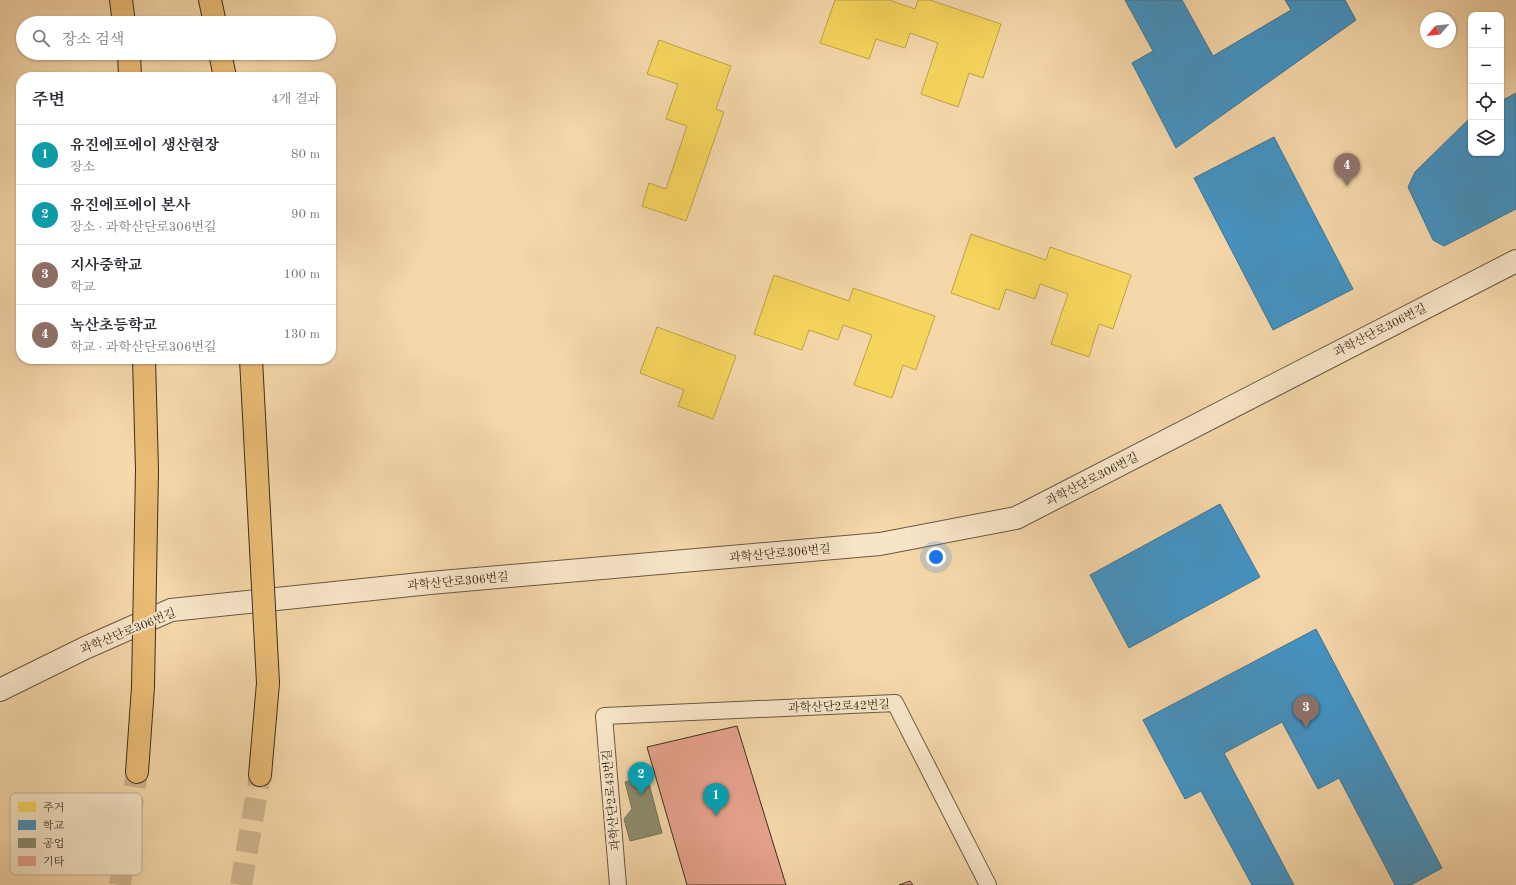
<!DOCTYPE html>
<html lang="ko">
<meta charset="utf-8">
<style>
:root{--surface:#fff;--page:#f2f2f3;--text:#2b2b33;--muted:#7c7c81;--line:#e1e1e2;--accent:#8f2418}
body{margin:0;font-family:"Old Standard TT","Noto Serif KR",serif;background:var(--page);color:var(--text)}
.controls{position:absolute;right:12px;top:12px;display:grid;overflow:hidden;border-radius:8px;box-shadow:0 1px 3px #0004}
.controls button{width:36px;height:36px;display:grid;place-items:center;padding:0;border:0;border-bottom:1px solid var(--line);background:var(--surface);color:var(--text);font:20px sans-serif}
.compass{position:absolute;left:1420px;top:12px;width:36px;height:36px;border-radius:50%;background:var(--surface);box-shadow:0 1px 3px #0004;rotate:242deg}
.you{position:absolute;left:936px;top:557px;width:14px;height:14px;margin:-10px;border:3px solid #fff;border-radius:50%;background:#1a73e8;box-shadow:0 0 0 6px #1a73e833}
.badge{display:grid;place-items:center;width:26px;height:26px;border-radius:50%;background:var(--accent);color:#fff;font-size:13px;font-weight:700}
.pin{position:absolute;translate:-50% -33px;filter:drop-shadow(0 1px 2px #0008)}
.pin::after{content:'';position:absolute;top:21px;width:14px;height:12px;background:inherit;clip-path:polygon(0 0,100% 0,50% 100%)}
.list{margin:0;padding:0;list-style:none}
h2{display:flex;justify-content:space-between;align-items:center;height:52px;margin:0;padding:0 16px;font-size:17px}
h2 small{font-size:13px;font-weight:400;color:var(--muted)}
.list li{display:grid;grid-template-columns:26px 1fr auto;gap:12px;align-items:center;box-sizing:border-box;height:60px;padding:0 16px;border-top:1px solid var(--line)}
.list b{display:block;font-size:15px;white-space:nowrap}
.list p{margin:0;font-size:13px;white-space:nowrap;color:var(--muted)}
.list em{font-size:13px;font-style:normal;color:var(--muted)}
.icon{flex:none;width:22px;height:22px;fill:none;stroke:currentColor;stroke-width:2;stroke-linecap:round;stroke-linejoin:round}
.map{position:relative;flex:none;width:1516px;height:885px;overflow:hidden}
.search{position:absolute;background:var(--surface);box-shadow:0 1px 3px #0004;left:16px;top:16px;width:320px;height:44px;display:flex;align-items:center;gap:10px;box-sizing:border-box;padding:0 14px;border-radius:22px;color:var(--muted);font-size:15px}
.panel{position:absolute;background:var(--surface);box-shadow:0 1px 3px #0004;left:16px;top:72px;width:320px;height:292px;border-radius:16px}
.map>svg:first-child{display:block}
</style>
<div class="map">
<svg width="1516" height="885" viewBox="0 0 1516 885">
<rect width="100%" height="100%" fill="#f5d7aa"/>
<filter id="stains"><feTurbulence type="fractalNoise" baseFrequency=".005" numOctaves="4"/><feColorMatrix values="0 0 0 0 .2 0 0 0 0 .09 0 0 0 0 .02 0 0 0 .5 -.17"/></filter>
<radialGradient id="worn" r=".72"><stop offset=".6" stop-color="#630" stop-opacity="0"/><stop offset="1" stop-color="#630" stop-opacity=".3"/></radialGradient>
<g fill="#f6d55c" stroke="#bda34b">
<polygon points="835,0 889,0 915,9 918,0 930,0 1001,24 983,78 969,73 958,107 921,94 938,43 910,33 905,48 876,39 869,59 820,43"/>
<polygon points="659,40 731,66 716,109 724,112 686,221 642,206 649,183 666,189 687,126 666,119 678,84 647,74"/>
<polygon points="971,234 1046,260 1050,247 1131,275 1113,329 1099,324 1089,357 1051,344 1068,294 1040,284 1035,299 1006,289 999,310 951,293"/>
<polygon points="774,275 849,301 853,288 935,316 916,370 903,365 892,398 854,385 872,335 843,325 838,340 809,330 802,350 754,334"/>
<polygon points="657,327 736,356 713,419 678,406 684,390 640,373"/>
</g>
<g fill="#4393c3" stroke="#407593">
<polygon points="1125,0 1182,0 1213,56 1291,10 1285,0 1345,0 1356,20 1176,148 1132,63 1153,51"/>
<polygon points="1516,93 1516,209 1444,246 1433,240 1408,187 1415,172 1471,117 1471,153 1501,153 1501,101"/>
<polygon points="1274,137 1353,289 1273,330 1194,178"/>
<polygon points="1220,504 1260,577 1129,648 1090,575"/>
<polygon points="1316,629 1442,868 1411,885 1395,885 1339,778 1318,789 1282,722 1224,753 1294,885 1252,885 1201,791 1185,799 1143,720"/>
</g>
<polygon fill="#8c8c6e" stroke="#737058" points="647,776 662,833 630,841 624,819 632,809 625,782"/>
<g fill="#e7a28d" stroke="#392f24">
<polygon points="737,726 786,885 687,885 647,747"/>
<polygon points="910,881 913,885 899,885"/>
</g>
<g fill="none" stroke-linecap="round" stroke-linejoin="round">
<g stroke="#cfb58f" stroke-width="22" stroke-dasharray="22 11" stroke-linecap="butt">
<polyline points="120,885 137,772"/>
<polyline points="241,885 260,775"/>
</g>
<g stroke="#685946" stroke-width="18">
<polyline id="service" points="618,885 604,716 895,703 988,885"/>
</g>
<g stroke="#685946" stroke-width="24">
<polyline id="minor" points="0,690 85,648 171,610 430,583 880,544 1016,518 1516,261"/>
</g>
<g stroke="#392f24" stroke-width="24">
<g id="trunk">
<polyline points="121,0 124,23"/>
<polyline points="210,0 215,23"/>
<polyline points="129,53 130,77"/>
<polyline points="220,53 225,77"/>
<polyline points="137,772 143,687"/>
<polyline points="260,775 268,683"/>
</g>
</g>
<use href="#service" stroke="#f8e5c8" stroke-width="16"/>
<use href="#minor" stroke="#f8e5c8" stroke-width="22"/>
<use href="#trunk" stroke="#eabc75" stroke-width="22"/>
<g stroke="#392f24" stroke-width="24" stroke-linecap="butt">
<g id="trunk-bridge">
<polyline points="251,359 268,683"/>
<polyline points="143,687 147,470 144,359"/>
</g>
</g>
<use href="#trunk-bridge" stroke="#eabc75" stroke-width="22"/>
</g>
<g text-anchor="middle" stroke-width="4" stroke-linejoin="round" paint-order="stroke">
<g font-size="12" fill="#392f24" stroke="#f8e5c8">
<text transform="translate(1380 330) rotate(-27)" y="4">과학산단로306번길</text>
<text transform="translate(1092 479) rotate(-27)" y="4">과학산단로306번길</text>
<text transform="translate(780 553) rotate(-5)" y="4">과학산단로306번길</text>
<text transform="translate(458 581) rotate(-5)" y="4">과학산단로306번길</text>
<text transform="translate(128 631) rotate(-22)" y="4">과학산단로306번길</text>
<text transform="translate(839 706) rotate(-2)" y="4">과학산단2로42번길</text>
<text transform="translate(611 800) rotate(-95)" y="4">과학산단2로43번길</text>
</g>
</g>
<rect x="10" y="793" width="132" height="82" rx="6" fill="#f8e5c8" stroke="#bfae97" stroke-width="1"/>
<rect x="18" y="802" width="18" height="10" fill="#f6d55c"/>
<rect x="18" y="820" width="18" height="10" fill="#4393c3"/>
<rect x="18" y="838" width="18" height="10" fill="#8c8c6e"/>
<rect x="18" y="856" width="18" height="10" fill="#e7a28d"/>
<g font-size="11" fill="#392f24">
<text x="43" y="811">주거</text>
<text x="43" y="829">학교</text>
<text x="43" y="847">공업</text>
<text x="43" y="865">기타</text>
</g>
<rect width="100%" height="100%" filter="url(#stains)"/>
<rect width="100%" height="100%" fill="url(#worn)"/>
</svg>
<div class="controls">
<button>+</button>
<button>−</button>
<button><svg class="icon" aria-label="locate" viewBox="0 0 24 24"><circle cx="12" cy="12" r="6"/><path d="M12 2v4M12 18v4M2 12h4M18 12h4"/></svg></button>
<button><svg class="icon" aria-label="layers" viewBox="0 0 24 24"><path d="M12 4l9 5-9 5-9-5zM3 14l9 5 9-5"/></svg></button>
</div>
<svg class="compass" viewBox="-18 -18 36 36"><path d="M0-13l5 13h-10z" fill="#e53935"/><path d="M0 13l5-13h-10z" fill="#7c7c81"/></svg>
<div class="you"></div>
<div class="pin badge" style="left:716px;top:816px;background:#0f9aa8">1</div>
<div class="pin badge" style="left:641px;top:795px;background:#0f9aa8">2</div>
<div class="pin badge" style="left:1306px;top:728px;background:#8d6e63">3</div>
<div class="pin badge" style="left:1347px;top:186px;background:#8d6e63">4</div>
<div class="search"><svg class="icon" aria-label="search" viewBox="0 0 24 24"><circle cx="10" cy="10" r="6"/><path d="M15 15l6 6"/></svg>장소 검색</div>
<section class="panel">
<h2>주변<small>4개 결과</small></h2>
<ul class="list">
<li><span class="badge" style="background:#0f9aa8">1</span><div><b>유진에프에이 생산현장</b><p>장소</p></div><em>80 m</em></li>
<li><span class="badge" style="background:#0f9aa8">2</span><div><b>유진에프에이 본사</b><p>장소 · 과학산단로306번길</p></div><em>90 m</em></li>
<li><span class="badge" style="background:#8d6e63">3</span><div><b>지사중학교</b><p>학교</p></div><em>100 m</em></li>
<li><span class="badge" style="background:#8d6e63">4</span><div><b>녹산초등학교</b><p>학교 · 과학산단로306번길</p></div><em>130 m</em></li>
</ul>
</section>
</div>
